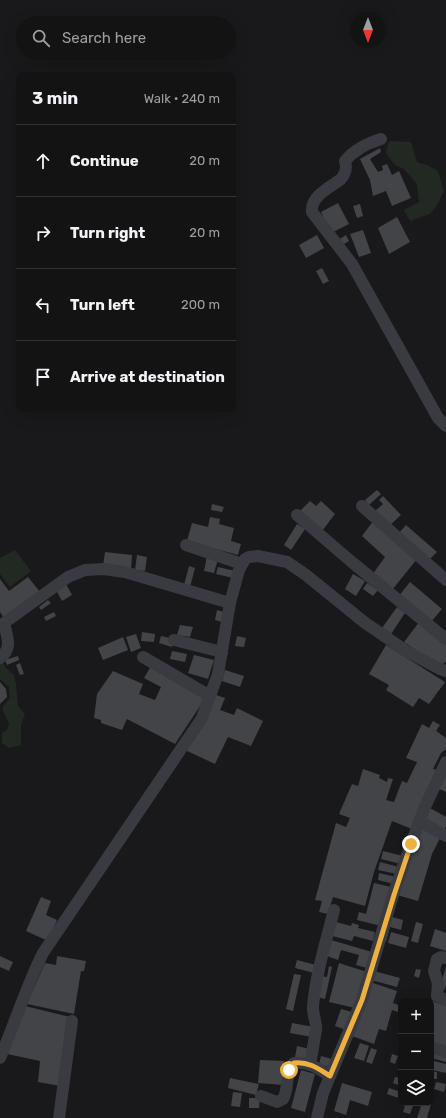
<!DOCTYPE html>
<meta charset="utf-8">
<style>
:root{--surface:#131314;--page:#1c1c1d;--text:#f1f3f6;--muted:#9d9ea0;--line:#323234}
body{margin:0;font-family:Rubik,sans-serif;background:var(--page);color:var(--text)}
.controls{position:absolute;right:12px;bottom:12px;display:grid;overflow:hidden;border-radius:8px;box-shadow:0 4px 16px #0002}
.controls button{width:36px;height:36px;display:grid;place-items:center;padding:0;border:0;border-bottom:1px solid var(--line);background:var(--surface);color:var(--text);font:20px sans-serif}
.compass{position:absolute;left:350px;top:12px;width:36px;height:36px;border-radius:50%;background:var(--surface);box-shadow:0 4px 16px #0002;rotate:180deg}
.stop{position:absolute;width:12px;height:12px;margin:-9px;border:3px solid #eeb03f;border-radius:50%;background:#fff}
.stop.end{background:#eeb03f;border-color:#fff;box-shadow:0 1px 4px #0008}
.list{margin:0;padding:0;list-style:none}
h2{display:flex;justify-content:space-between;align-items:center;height:52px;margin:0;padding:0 16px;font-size:17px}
h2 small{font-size:13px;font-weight:400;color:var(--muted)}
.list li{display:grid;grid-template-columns:26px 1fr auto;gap:12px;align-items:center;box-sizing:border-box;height:72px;padding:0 16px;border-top:1px solid var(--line)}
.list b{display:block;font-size:15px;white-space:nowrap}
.list em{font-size:13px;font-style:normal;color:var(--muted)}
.icon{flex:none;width:22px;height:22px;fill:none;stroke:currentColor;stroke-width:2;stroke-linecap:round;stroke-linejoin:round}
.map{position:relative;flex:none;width:446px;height:1118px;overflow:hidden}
.search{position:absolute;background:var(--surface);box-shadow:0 4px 16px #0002;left:16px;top:16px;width:220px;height:44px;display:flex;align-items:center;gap:10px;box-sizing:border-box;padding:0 14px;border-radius:22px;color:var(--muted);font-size:15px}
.panel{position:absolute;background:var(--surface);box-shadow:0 4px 16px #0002;left:16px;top:72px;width:220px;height:340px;border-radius:8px}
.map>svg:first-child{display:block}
</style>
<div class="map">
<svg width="446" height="1118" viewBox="0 0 446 1118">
<rect width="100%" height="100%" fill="#19191b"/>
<g fill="#212922">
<polygon points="389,141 411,142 417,162 427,165 438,171 444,191 437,205 430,214 410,221 404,210 419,202 417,184 404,169 395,165 386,153"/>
<polygon points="15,550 31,571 10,587 0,574 0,558"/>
<polygon points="2,661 6,668 14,675 16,684 18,706 25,714 21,725 21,745 9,748 2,743 2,733 7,730 9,724 3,711 3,706 10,698 9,687 0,679 0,663"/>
</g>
<g fill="#434448">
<polygon points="380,148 381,152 370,159 378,172 383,170 382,166 387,164 392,175 399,171 411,198 392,206 386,191 373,196 370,180 360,159"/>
<polygon points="338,203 349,224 331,233 321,212"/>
<polygon points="360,204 363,216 357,218 353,206"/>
<polygon points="397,217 410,242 389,254 378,228"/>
<polygon points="363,230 371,253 359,257 350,234"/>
<polygon points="317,235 324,248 306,258 299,245"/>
<polygon points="346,235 349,241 341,246 338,240"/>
<polygon points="322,268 329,281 323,284 316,271"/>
<polygon points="377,490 381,494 369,505 365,500"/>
<polygon points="383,496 401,515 389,526 375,511 383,504 379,500"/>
<polygon points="310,501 316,506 321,501 335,514 322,531 300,511"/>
<polygon points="212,504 224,507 222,512 211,510"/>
<polygon points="210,517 220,519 219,524 234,528 231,541 241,544 238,555 187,541 192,523 208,527"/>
<polygon points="374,520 417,559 392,590 372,575 385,557 362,536"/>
<polygon points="297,524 305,529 291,550 284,545"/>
<polygon points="406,525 437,552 428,561 398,534"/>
<polygon points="105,552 132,555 131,569 103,566"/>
<polygon points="137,555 147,557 145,571 135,570"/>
<polygon points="207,556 218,559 214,573 204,571"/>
<polygon points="189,566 195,568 190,587 184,585"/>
<polygon points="218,567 235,571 233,578 216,574"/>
<polygon points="353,574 365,581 356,596 345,589"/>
<polygon points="28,577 40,592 4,618 0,612 0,579 9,591"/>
<polygon points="410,582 442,609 430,623 398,597"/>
<polygon points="367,583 378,590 373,596 363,589"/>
<polygon points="66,584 72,595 62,601 56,590"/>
<polygon points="48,600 51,603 41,610 39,607"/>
<polygon points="397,607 405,613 391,634 382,628"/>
<polygon points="217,610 224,612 222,622 215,620"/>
<polygon points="54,612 56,616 46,621 44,617"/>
<polygon points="420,621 446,643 446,663 445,662 440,667 404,642"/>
<polygon points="180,625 193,627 190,637 177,635"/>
<polygon points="142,632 155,634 154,642 141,641"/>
<polygon points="136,634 141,648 131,652 126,637"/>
<polygon points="161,636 174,639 172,647 159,643"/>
<polygon points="237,636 246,638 244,647 235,646"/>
<polygon points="123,637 128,650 103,660 98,648"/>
<polygon points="386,645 445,682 429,704 419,698 413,707 386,690 389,685 369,674"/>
<polygon points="172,651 187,654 185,662 170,659"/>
<polygon points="194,655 214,660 208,679 188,673"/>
<polygon points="18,656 19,660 7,665 5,660"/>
<polygon points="20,663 24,674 20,675 16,665"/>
<polygon points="151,666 206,697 175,744 127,719 122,730 101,723 101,720 94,718 97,694 113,671 143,684 139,694 155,700 161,687 144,678"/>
<polygon points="225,670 244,676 240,687 222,681"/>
<polygon points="0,682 6,689 7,697 0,704"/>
<polygon points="216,695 225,698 220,710 234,715 237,708 263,721 251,746 228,737 215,764 185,750"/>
<polygon points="433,721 440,725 436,731 446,738 446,749 441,753 433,769 438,770 412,829 392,821 374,872 365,906 333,897 328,914 319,912 322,901 315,900 336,823 346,827 350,818 339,814 352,784 358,786 363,769 380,775 379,778 387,782 388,778 393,779 386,800 394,802 402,781 407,783 417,762 406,758 422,724 429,728"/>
<polygon points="446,771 446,792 437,788"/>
<polygon points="430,808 446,817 446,826 444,831 424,821"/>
<polygon points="421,827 441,836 432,854 418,901 397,895"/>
<polygon points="383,851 403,856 401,864 381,859"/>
<polygon points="380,862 399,867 397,874 378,870"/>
<polygon points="379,873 396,877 394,884 378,880"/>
<polygon points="374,883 391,887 381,926 357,920 359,912 366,914"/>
<polygon points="41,897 51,901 46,915 57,920 48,941 26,931"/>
<polygon points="389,916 403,920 401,930 390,927 386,942 382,941"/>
<polygon points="336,922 351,926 352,923 359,925 358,928 375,932 373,941 354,936 352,941 332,936"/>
<polygon points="416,922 423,924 418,943 411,941"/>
<polygon points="435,929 446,933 446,951 430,946"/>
<polygon points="391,932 409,937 406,948 388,943"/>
<polygon points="331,940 372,952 367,968 356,965 359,955 341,950 338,960 327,956"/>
<polygon points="0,956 13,962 9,971 0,967"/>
<polygon points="57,956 86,961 84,971 81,971 74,1014 27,1004 45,963 56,965"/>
<polygon points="297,960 316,965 314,973 295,968"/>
<polygon points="339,963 367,972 355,1008 329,1002"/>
<polygon points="329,966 332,967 325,999 317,997 321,976 327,977"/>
<polygon points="446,967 446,985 444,990 439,988"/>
<polygon points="416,969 421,970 419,978 414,976"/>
<polygon points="374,971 400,978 397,987 371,980"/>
<polygon points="294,974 301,975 293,1011 286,1009"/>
<polygon points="370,982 397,991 393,1003 401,1006 401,1013 392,1010 386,1031 379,1029 374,1044 352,1036"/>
<polygon points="426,999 446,1006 446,1047 431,1042 431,1001 425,1001"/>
<polygon points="25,1006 70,1017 60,1086 38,1082 40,1061 7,1054"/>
<polygon points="341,1009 352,1012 346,1030 335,1026"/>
<polygon points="292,1023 314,1027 312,1037 290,1033"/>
<polygon points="360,1043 369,1046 364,1061 354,1058"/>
<polygon points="297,1046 310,1049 307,1060 295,1057"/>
<polygon points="371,1048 377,1050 372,1064 366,1062"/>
<polygon points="433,1052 446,1055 446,1062 431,1058"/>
<polygon points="392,1054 398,1056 395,1064 390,1062"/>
<polygon points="321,1056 332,1059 329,1067 319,1064"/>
<polygon points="260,1060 284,1061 283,1085 258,1083"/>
<polygon points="434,1061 446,1064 446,1073 432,1070"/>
<polygon points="301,1070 315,1074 305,1112 291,1108"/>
<polygon points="431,1071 437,1072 437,1079 431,1079"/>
<polygon points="395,1077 401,1078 401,1086 393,1083"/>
<polygon points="230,1078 259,1084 256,1095 228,1088"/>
<polygon points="436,1082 446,1084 444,1092 434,1089"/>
<polygon points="342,1083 372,1092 368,1106 350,1100 346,1115 334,1111"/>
<polygon points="389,1088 401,1092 401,1099 387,1094"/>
<polygon points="233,1092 242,1093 240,1107 231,1106"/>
<polygon points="249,1098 260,1098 259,1108 249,1108"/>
<polygon points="406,1103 414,1103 410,1114 403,1112"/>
<polygon points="422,1103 431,1104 427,1118 417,1118"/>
</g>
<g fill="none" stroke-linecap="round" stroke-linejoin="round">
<g stroke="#3a3b40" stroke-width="12">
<path d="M381 139C368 143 354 150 345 161 347 168 346 173 341 179 331 187 310 196 312 212L352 264 438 418 446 426"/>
<polyline points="362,506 446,580"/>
<polyline points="297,515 353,563 446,639"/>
<polyline points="186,545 242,564"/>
<polyline points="174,640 222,652"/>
<polyline points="143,657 210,696"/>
<path d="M0 658C13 648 7 637 4 623L68 577 85 570 103 569 125 572 230 603"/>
<polyline points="419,821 446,836"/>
<polyline points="446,958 441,957 437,959 434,971 438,983 437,996 446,1000"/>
<polyline points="431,1047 446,1052"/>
<path d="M0 1058C15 1023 26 987 43 953L202 718 218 674 230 603 239 570 245 559 249 557 258 556 287 562 306 575 364 622 406 651 440 669 446 671"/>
<path d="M310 1065 316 1030C317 1022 312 1014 313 1006 316 973 326 942 334 910"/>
<path d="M261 1096 277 1102 283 1099C290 1088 284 1072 294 1063 308 1061 319 1069 330 1076"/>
<polyline points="59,1118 72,1021"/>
<polyline points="317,1118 323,1093 362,1000 393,895 411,844 424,809 446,762"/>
</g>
</g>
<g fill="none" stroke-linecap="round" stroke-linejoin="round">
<path stroke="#eeb03f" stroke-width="5" d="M289 1070 294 1063C308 1061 319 1069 330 1076L362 1000 394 895 411 844"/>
</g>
</svg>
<div class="controls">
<button>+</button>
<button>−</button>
<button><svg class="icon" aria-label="layers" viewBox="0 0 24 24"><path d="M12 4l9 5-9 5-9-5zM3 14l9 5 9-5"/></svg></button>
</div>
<svg class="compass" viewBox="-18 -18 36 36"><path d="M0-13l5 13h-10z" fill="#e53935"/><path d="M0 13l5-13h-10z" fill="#9d9ea0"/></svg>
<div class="stop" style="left:289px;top:1070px"></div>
<div class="stop end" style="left:411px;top:844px"></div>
<div class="search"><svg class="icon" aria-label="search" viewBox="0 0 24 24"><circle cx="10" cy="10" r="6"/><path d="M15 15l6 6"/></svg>Search here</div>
<section class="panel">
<h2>3 min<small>Walk · 240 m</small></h2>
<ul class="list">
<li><svg class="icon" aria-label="ahead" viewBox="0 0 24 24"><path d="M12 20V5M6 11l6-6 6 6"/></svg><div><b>Continue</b></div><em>20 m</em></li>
<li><svg class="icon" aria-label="right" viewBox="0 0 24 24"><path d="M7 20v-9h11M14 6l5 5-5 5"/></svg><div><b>Turn right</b></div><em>20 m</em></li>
<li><svg class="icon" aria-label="left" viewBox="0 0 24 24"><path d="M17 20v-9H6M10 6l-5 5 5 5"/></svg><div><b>Turn left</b></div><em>200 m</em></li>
<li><svg class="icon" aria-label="arrive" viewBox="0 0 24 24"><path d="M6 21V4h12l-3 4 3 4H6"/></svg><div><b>Arrive at destination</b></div></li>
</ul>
</section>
</div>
